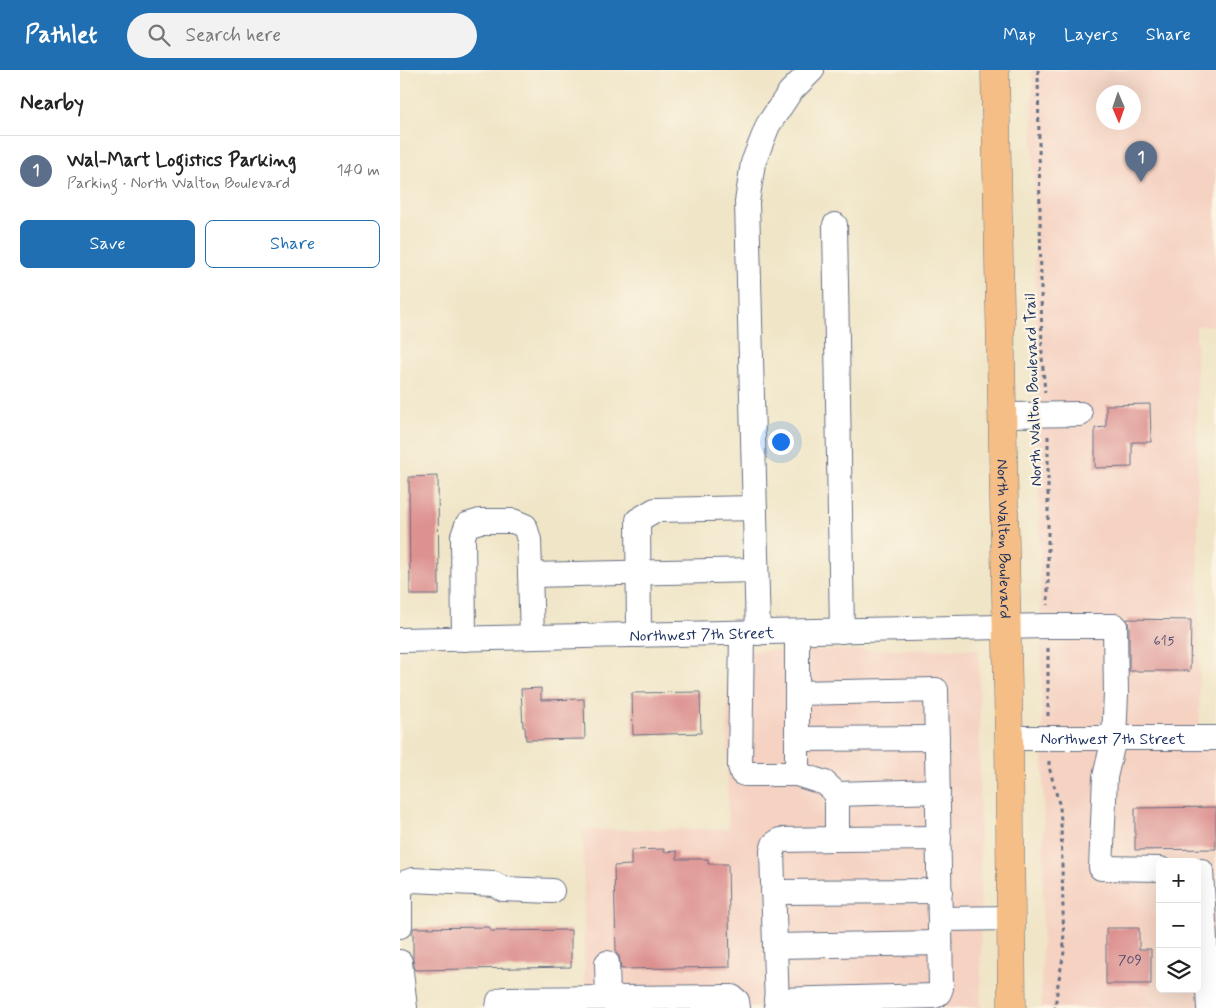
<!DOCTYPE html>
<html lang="en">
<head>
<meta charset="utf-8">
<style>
	:root { --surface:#fff; --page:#f2f2f2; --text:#222; --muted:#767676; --line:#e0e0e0; --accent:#1f6fb2 }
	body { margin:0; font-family:Mynerve,sans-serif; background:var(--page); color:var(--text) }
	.controls { position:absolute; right:15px; bottom:15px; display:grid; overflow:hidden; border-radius:8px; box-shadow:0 5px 20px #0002 }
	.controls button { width:45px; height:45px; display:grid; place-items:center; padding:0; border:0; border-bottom:1px solid var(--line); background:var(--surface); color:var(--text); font:25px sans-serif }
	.compass { position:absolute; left:696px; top:15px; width:45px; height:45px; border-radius:50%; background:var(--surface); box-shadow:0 5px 20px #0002; rotate:178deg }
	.you { position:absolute; left:380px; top:371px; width:18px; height:18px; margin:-12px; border:4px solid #fff; border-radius:50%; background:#1a73e8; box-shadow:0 0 0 8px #1a73e833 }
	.badge { display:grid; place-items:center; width:32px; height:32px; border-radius:50%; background:var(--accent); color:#fff; font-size:16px; font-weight:700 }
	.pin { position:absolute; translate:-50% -41px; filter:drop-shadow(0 1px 2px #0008) }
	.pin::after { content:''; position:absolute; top:26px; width:18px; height:15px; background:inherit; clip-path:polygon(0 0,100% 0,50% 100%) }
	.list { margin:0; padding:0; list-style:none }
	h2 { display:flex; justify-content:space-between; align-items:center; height:65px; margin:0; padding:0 20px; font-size:21px }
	h2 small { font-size:16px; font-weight:400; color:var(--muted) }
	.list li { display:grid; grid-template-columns:32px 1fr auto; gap:15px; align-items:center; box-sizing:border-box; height:70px; padding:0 20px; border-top:1px solid var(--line) }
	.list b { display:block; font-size:19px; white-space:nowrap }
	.list p { margin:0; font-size:16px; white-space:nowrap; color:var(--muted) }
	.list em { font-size:16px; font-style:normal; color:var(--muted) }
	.actions { display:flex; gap:10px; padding:15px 20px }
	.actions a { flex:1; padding:11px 0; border:1px solid var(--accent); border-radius:8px; text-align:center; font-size:18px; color:var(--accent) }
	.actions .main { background:var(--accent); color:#fff }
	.icon { flex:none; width:28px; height:28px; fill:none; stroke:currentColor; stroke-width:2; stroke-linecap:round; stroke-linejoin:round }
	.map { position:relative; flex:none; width:816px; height:938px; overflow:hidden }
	header { display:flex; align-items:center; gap:30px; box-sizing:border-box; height:70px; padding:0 25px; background:var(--accent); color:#fff }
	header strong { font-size:24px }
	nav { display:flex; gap:28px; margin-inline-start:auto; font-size:18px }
	.search { width:350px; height:45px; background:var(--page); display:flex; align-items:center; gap:12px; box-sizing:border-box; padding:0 18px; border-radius:28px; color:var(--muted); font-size:19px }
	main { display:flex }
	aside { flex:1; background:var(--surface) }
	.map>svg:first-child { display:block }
	.built { fill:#f5d2c2; fill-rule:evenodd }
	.building { fill:#dd9291 }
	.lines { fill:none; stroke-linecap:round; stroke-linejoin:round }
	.minor-casing { stroke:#666f83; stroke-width:26 }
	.major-casing { stroke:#666f83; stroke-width:29 }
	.path { stroke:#666f83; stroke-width:3; stroke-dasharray:4 4; stroke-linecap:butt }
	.minor { stroke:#fff; stroke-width:24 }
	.major { stroke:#f5be86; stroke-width:28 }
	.labels { text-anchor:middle; stroke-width:4.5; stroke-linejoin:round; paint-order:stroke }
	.number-label { font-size:14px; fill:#4c486b }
	.street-label { font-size:16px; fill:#1b2f5e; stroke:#fcf5e5 }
</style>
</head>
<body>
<header>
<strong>Pathlet</strong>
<div class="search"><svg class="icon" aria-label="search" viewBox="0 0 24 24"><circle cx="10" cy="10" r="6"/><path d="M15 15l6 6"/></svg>Search here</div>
<nav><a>Map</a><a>Layers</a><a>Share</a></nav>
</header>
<main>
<aside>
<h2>Nearby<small></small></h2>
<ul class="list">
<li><span class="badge" style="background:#5c6f8a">1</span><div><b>Wal-Mart Logistics Parking</b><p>Parking · North Walton Boulevard</p></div><em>140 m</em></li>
</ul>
<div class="actions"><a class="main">Save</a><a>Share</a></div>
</aside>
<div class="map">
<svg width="816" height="938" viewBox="0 0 816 938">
	<rect width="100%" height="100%" fill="#fcf5e5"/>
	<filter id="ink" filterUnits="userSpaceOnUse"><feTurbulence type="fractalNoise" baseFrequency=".02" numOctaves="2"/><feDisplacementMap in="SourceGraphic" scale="10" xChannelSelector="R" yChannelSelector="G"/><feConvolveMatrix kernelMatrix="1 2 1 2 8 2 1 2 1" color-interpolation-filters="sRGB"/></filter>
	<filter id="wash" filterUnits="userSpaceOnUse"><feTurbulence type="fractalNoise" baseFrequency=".0096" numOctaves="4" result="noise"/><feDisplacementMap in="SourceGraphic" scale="20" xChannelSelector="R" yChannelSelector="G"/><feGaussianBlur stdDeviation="1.12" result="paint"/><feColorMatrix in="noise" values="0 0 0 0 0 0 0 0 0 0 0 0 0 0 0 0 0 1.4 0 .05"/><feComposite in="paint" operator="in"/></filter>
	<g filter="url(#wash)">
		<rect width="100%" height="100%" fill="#f0e5c7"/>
		<g class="built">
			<path d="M632,0H816V255L796,256L800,678H816V938H641L644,756ZM704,22H734V52H704ZM760,792H797V919H760Z"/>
			<path d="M579,579L581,938H185L183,760L328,759L327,581Z"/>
		</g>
		<g id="blocks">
			<g class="building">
				<path d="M750,334L751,372H732V397L695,398V358L706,357V335Z"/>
				<path d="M38,406L39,525H10L9,407Z"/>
				<path d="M727,549L791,550L790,601H729V556Z"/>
				<path d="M141,618V630L184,629L185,669L126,670L125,657H123L121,619Z"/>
				<path d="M300,622L301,663L233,665L232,623Z"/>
				<path d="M816,737V779L735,780V738Z"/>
				<path d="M264,779V782L277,781V789H308V794H328L330,897L221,899L219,886L216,883L214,796L231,795V780Z"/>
				<path d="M90,857V861L171,860V897L15,900L13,890V858Z"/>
				<path d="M706,858H739V879H751V914H706Z"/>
			</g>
		</g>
	</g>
	<g filter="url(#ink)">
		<use href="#blocks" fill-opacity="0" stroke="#666f83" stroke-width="1"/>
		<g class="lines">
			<defs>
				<g id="minor">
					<path d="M435,155L442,561"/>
					<path d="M601,345L680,344"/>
					<path d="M130,505L356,500"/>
					<path d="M342,563L340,696L342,703L345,704H397"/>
					<path d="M358,563L347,132L353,93L368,55L390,22L412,0"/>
					<path d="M239,565L238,450L255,440L355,438"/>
					<path d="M64,569L63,466L67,455L80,451H113L125,456L129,470L132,567"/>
					<path id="s1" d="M0,570L648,556H715L716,624L714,668L705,707L701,798L760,799"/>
					<path id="s2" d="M609,668H816"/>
					<path d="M397,669L537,668"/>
					<path d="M437,724L538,721"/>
					<path d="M437,769L539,768"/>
					<path d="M797,801H801L809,938"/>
					<path d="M373,822L540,821"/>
					<path d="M541,849L611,848"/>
					<path d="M0,856V822L4,813L13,810L94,814L103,819L152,821"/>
					<path d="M375,876L540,873"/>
					<path d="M0,892L5,938"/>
					<path d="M207,893L208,928"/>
					<path d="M376,930L535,926L539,923L541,918L536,620L397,623"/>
					<path d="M98,938L99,931L104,929L332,927L337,931L338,938"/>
					<path d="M377,938L372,781L374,774L380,770L437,769V724L425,713L397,704V562"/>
				</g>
				<g id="major">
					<path id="s3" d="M595,0L609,668L612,938"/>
				</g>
			</defs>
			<use href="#minor" class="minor-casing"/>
			<use href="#major" class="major-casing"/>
			<g class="path">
				<path d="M638,0L642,287L645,322"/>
				<path d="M648,366V535"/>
				<path d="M648,578V647"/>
				<path d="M649,691V697L660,737L661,752L664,882L658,914L655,938"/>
			</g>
			<use href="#minor" class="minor"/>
			<use href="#major" class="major"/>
		</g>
	</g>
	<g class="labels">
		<g class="number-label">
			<text x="764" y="575">615</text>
			<text x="730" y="894">709</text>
		</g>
		<g class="street-label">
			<text transform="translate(632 320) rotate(-92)" y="6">North Walton Boulevard Trail</text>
			<text dy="6" stroke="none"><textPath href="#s3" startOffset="469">North Walton Boulevard</textPath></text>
			<text dy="6" stroke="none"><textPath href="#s1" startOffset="302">Northwest 7th Street</textPath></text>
			<text dy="6" stroke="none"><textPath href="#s2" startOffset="104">Northwest 7th Street</textPath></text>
		</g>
	</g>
</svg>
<div class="controls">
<button>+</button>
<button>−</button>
<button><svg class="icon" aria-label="layers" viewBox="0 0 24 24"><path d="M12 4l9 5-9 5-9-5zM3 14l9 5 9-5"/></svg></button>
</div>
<svg class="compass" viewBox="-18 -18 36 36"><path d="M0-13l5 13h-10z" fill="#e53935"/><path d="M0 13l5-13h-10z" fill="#767676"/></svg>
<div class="you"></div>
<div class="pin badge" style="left:741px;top:112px;background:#5c6f8a">1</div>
</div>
</main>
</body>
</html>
